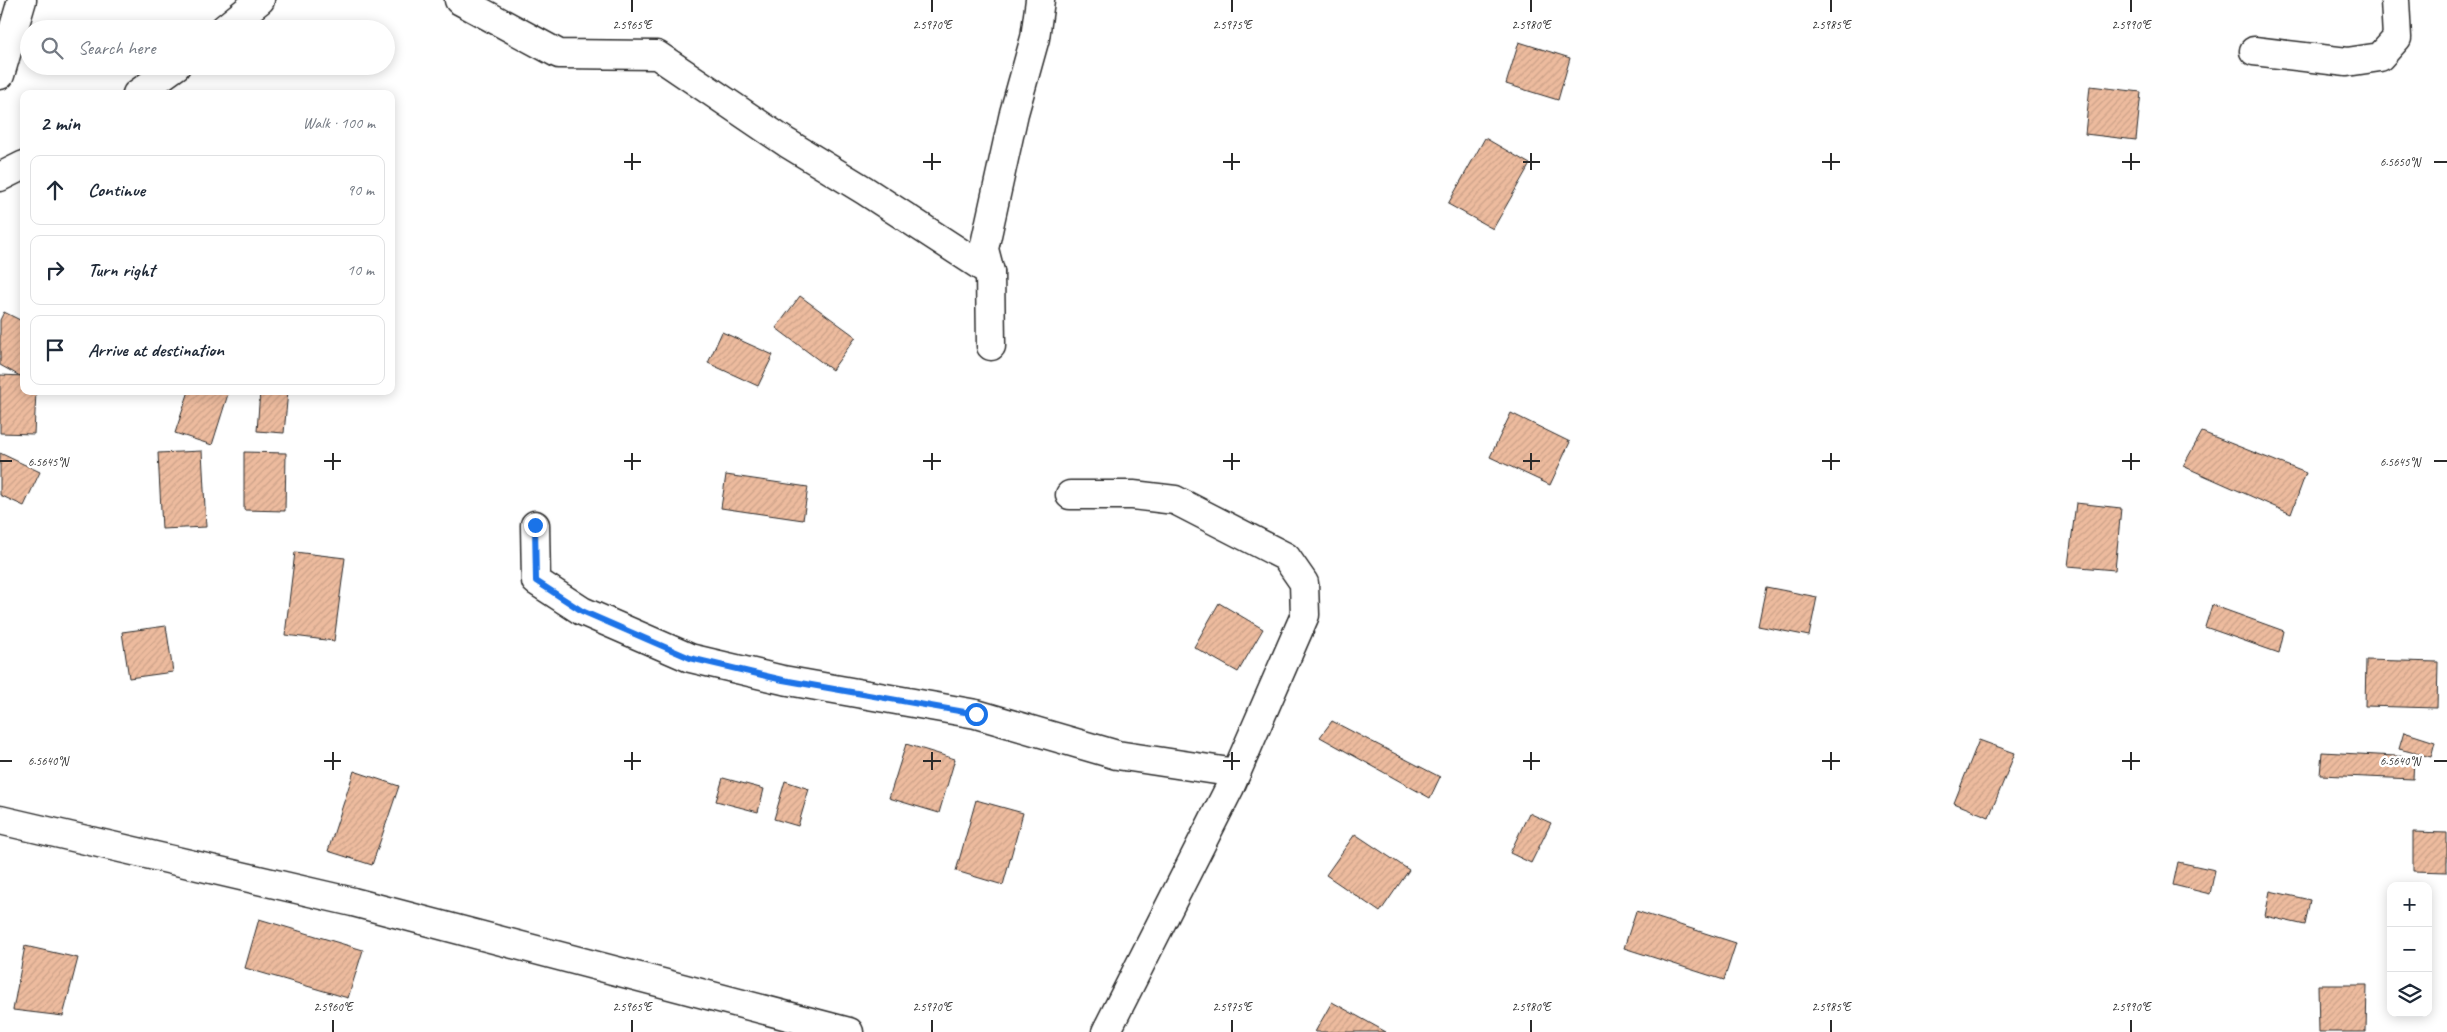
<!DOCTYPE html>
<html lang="en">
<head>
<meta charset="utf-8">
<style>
	:root { --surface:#fff; --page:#f2f2f3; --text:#1f2937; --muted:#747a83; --line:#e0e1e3 }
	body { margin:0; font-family:Caveat,sans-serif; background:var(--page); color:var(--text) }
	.controls { position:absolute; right:15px; bottom:15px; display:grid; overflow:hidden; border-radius:10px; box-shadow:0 2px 12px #0003 }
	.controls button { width:45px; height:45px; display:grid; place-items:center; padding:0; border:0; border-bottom:1px solid var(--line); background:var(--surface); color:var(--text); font:25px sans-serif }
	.stop { position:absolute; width:15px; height:15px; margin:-11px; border:4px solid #1a73e8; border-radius:50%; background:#fff }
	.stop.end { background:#1a73e8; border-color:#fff; box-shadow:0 1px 5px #0008 }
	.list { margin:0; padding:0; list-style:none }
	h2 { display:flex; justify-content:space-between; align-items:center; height:65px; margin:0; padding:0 20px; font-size:21px }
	h2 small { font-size:16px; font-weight:400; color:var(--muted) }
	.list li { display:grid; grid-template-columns:32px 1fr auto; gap:15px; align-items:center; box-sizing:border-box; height:70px; margin:0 10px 10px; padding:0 10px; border:1px solid var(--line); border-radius:10px }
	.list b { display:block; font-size:19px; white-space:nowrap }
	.list em { font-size:16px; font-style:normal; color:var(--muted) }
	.icon { flex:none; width:28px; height:28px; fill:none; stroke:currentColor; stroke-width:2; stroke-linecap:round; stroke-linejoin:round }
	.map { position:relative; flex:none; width:2447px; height:1032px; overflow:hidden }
	.search { position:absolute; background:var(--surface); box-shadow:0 2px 12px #0003; left:20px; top:20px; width:375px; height:55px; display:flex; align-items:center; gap:12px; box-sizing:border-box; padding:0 18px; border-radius:28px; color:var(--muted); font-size:19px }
	.panel { position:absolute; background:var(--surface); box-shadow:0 2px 12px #0003; left:20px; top:90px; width:375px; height:305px; border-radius:10px }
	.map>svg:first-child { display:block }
	.building { fill:url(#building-hatch); stroke:#2b2b2b }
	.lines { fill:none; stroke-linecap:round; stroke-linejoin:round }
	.minor-casing { stroke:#2b2b2b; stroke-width:31 }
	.minor { stroke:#fff; stroke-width:28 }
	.route { stroke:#1a73e8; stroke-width:6 }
	.ticks { fill:none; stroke:#2b2b2b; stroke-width:2 }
	.ticks-label { font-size:12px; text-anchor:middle; fill:#2b2b2b; stroke:#fff; stroke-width:5; stroke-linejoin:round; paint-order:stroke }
</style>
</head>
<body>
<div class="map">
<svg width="2447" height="1032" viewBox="0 0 2447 1032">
	<defs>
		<pattern id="building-hatch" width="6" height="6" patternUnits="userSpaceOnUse" patternTransform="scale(1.25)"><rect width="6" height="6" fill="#edbb9e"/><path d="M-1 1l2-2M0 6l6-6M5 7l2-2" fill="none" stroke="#cba188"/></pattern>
	</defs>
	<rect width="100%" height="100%" fill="#fff"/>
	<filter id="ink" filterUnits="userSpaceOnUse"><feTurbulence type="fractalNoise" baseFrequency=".02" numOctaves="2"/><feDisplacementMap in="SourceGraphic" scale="10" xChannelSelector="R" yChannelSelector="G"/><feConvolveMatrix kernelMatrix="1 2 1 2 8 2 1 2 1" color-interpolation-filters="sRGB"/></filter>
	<g filter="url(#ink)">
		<g class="building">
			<path d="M1519,42L1570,58L1558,100L1506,84Z"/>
			<path d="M2090,86L2141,92L2136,140L2085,134Z"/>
			<path d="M1485,138L1530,164L1493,229L1448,204Z"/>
			<path d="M800,296L856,337L832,370L776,328Z"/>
			<path d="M4,312L24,322V369L20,376L0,365V320Z"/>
			<path d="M722,332L773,355L758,386L708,363Z"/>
			<path d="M0,375L24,376V391H36L34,434L0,433Z"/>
			<path d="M189,391H229L212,445L175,433Z"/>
			<path d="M260,391H288L284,433L257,431Z"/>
			<path d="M1511,413L1570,442L1550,485L1490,457Z"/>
			<path d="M2202,432L2306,473L2291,514L2183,466Z"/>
			<path d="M202,451L206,527L162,529L158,453Z"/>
			<path d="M244,452L286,453L285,511L244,510Z"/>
			<path d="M0,453L40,472L24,506L0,495Z"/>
			<path d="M726,475L808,487L803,520L721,508Z"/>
			<path d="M2076,503L2121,508L2115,570L2068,566Z"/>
			<path d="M295,552L345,558L334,641L285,635Z"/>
			<path d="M1766,587L1817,597L1809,636L1758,626Z"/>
			<path d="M1219,603L1263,629L1238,672L1194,647Z"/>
			<path d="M2212,605L2284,631L2279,653L2205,627Z"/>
			<path d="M166,626L173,672L129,678L122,632Z"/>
			<path d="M2366,660L2438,662L2437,708L2365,706Z"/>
			<path d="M1332,721L1440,777L1430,798L1320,737Z"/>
			<path d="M2404,732L2435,742L2431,757L2399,749Z"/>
			<path d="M1979,740L2015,753L1989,817L1954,803Z"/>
			<path d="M906,744L955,759L939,813L889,798Z"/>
			<path d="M2322,752L2414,757L2413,779L2320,775Z"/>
			<path d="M354,771L399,786L372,865L328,851Z"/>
			<path d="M723,778L764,789L758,812L716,801Z"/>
			<path d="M785,781L809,789L798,826L774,819Z"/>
			<path d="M976,800L1023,813L1003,885L956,871Z"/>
			<path d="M1529,813L1551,823L1531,863L1510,853Z"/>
			<path d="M2413,832L2447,833V872L2413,871Z"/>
			<path d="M1355,834L1409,870L1380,912L1326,875Z"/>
			<path d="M2178,862L2215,870L2210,894L2173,885Z"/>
			<path d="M2270,891L2310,900L2305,925L2265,916Z"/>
			<path d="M1636,911L1736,943L1724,980L1624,948Z"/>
			<path d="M259,919L363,950L348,998L245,968Z"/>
			<path d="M25,946L78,958L63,1016L13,1010Z"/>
			<path d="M2318,985H2367L2366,1032H2319Z"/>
			<path d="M1332,1002L1386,1032H1315Z"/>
		</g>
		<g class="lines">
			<defs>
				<g id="minor">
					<path d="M459,0L559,54L657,55L787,143L864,190L990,272"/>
					<path d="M224,29L260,0"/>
					<path d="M2254,51L2347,62L2380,57L2397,38L2395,0"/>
					<path d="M0,75L22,0"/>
					<path d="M137,94L176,66"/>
					<path d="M0,177L24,165"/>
					<path d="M991,346L990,272L984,249L1014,113L1035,38L1040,0"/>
					<path d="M1070,495H1133L1175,500L1286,557L1304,583L1305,615L1230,787L1106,1032"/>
					<path d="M535,525L536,581L582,611L690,658L783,680L976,714L1117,755L1236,773"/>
					<path d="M0,820L353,902L849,1032"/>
				</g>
			</defs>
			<use href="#minor" class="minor-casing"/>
			<use href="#minor" class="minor"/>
		</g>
	</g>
	<g class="lines" filter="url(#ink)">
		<path class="route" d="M535,525L536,581L582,611L690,658L783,680L976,714"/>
	</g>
	<path class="ticks" d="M632,0V12M932,0V12M1232,0V12M1531,0V12M1831,0V12M2131,0V12M632,153V170M932,153V170M1232,153V170M1531,153V170M1831,153V170M2131,153V170M624,162H641M923,162H941M1223,162H1240M1523,162H1540M1822,162H1840M2122,162H2140M2434,162H2447M333,453V470M632,453V470M932,453V470M1232,453V470M1531,453V470M1831,453V470M2131,453V470M0,461H12M324,461H341M624,461H641M923,461H941M1223,461H1240M1523,461H1540M1822,461H1840M2122,461H2140M2434,461H2447M333,752V770M632,752V770M932,752V770M1232,752V770M1531,752V770M1831,752V770M2131,752V770M0,761H12M324,761H341M624,761H641M923,761H941M1223,761H1240M1523,761H1540M1822,761H1840M2122,761H2140M2434,761H2447M333,1020V1032M632,1020V1032M932,1020V1032M1232,1020V1032M1531,1020V1032M1831,1020V1032M2131,1020V1032"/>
	<g class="ticks-label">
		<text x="632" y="29">2.5965°E</text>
		<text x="932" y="29">2.5970°E</text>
		<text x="1232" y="29">2.5975°E</text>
		<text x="1531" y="29">2.5980°E</text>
		<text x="1831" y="29">2.5985°E</text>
		<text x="2131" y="29">2.5990°E</text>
		<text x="2400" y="166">6.5650°N</text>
		<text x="48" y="466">6.5645°N</text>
		<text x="2400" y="466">6.5645°N</text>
		<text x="48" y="765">6.5640°N</text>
		<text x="2400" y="765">6.5640°N</text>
		<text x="333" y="1011">2.5960°E</text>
		<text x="632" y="1011">2.5965°E</text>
		<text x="932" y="1011">2.5970°E</text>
		<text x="1232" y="1011">2.5975°E</text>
		<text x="1531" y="1011">2.5980°E</text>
		<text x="1831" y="1011">2.5985°E</text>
		<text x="2131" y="1011">2.5990°E</text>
	</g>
</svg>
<div class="controls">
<button>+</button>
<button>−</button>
<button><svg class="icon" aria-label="layers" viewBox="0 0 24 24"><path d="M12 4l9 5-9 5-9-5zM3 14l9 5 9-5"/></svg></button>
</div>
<div class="stop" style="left:976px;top:714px"></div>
<div class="stop end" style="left:535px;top:525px"></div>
<div class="search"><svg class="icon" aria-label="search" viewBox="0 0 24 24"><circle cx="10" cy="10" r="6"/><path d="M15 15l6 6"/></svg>Search here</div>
<section class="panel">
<h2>2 min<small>Walk · 100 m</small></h2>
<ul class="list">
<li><svg class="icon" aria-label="ahead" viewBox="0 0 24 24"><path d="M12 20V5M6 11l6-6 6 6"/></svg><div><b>Continue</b></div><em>90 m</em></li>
<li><svg class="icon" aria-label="right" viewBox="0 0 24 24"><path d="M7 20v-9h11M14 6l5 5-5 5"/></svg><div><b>Turn right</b></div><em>10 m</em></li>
<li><svg class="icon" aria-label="arrive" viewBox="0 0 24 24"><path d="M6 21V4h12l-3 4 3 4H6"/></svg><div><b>Arrive at destination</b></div></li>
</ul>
</section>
</div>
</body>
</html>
